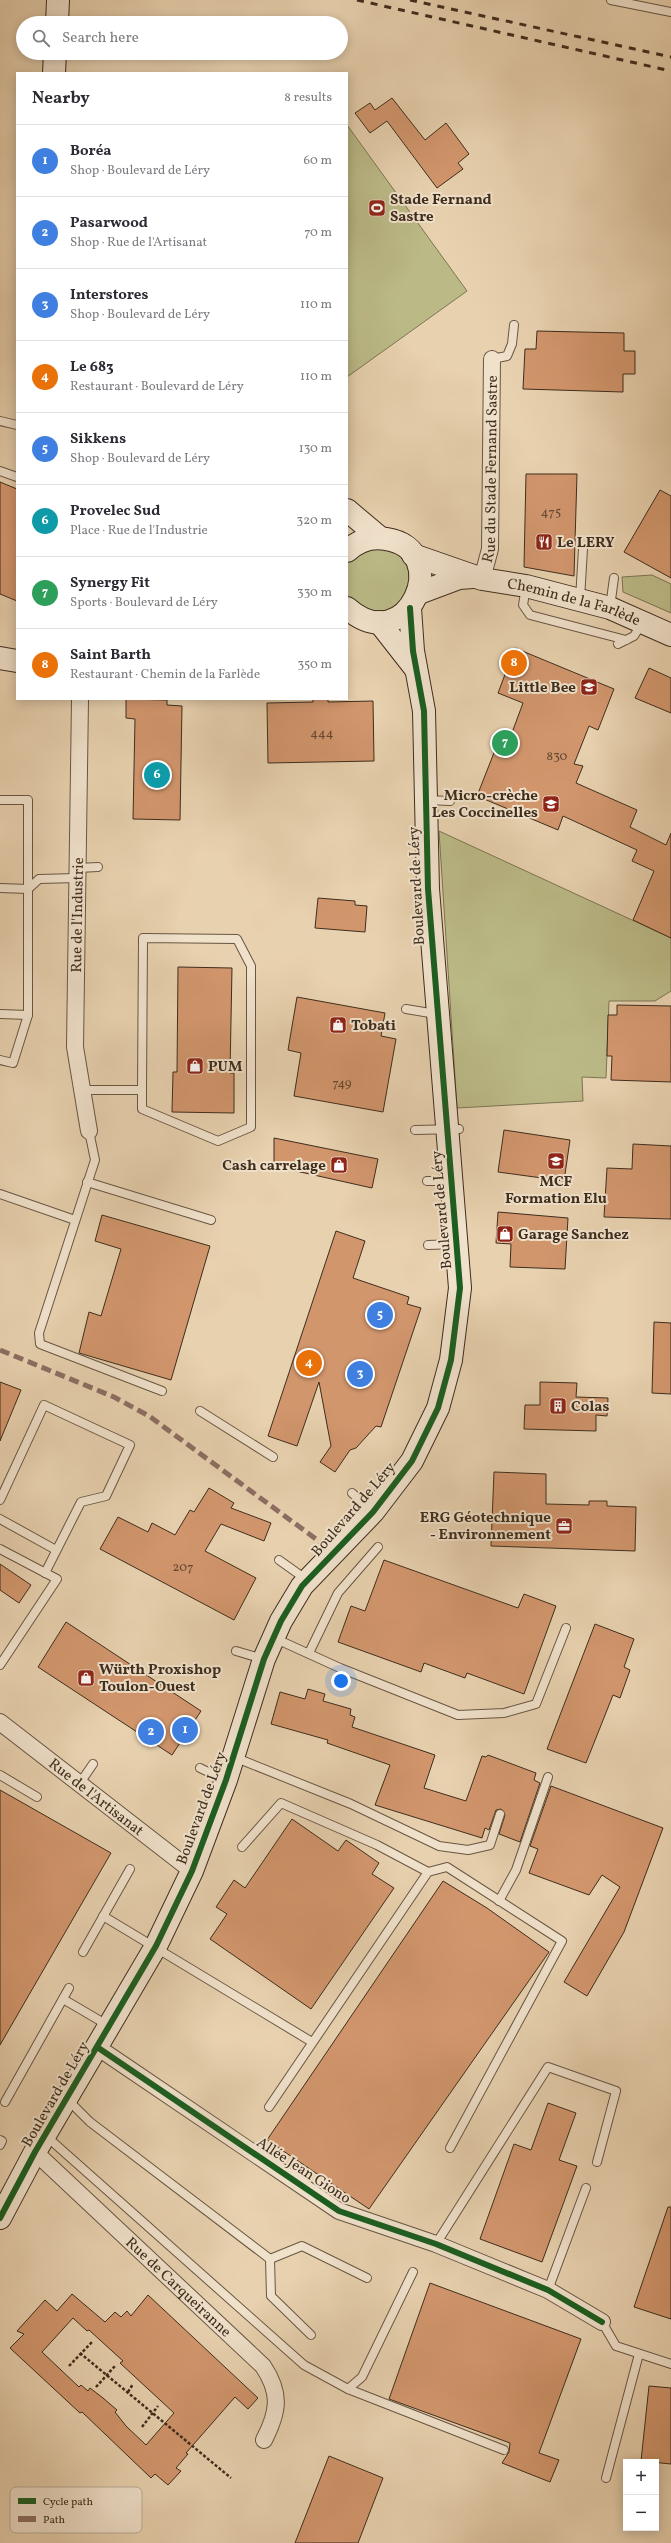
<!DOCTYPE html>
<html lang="en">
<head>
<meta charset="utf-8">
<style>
	:root { --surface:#fff; --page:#f2f2f3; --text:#2b2b33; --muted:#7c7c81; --line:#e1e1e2; --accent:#7c3aed }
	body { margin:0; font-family:Vollkorn,serif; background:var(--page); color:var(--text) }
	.controls { position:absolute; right:12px; bottom:12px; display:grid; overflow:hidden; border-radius:0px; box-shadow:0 2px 10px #0003 }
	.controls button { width:36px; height:36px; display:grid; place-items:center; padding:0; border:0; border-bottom:1px solid var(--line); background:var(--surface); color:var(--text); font:20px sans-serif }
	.you { position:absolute; left:341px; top:1681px; width:14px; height:14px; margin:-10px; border:3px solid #fff; border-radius:50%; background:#1a73e8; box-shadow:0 0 0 6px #1a73e833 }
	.badge { display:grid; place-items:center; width:26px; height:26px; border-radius:50%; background:var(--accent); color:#fff; font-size:13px; font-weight:700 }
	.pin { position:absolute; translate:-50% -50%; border:2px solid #fff; box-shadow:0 1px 4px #0006 }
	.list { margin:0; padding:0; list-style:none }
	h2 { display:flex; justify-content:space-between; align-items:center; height:52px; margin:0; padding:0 16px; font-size:17px }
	h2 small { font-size:13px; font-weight:400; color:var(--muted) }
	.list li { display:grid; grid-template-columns:26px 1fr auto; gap:12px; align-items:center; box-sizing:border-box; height:72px; padding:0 16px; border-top:1px solid var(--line) }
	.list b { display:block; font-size:15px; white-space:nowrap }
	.list p { margin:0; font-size:13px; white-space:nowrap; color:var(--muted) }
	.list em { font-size:13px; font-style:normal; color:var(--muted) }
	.icon { flex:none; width:22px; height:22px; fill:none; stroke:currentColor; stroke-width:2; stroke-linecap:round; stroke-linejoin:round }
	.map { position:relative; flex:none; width:671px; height:2543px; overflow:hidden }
	.search { position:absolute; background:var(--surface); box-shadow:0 2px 10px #0003; left:16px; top:16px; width:332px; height:44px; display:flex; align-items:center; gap:10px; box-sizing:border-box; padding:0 14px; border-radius:22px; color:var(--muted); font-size:15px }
	.panel { position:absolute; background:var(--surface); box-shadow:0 2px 10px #0003; left:16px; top:72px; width:332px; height:628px; border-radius:0px }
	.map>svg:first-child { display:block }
	.green { fill:#bbba87; stroke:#7c7452 }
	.building { fill:#d2966d; stroke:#3e2d1d; fill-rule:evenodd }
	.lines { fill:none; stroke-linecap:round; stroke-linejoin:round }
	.lane-casing { stroke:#685642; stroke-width:10 }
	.street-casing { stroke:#685642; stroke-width:18 }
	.secondary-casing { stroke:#3e2d1d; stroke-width:24 }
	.path { stroke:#3e2d1d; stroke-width:2.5; stroke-dasharray:3 2; stroke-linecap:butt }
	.lane { stroke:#f0e1cb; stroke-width:8 }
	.street { stroke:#f0e1cb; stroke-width:16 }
	.secondary { stroke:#f0e1cb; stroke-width:22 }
	.rail { stroke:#3e2d1d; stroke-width:3; stroke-dasharray:7 7; stroke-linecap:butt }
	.quiet { stroke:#8d6e63; stroke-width:5; stroke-dasharray:10 5; stroke-linecap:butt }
	.cycleway-casing { stroke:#f0e1cb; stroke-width:8 }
	.cycleway { stroke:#1b5e20; stroke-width:6 }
	.labels { text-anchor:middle; stroke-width:4; stroke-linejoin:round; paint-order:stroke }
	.number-label { font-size:13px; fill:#634731 }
	.poi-label { font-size:15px; font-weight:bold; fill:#3e2d1d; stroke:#f0e1cb; text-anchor:start }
	.street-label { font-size:15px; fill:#3e2d1d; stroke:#f0e1cb }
	.key { fill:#f0e1cb; stroke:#bbab97; stroke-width:1 }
	.key-label { font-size:11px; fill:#3e2d1d }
</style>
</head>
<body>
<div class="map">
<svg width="671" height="2543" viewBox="0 0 671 2543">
	<rect width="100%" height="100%" fill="#e8d1af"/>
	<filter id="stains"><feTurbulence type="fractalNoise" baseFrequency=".005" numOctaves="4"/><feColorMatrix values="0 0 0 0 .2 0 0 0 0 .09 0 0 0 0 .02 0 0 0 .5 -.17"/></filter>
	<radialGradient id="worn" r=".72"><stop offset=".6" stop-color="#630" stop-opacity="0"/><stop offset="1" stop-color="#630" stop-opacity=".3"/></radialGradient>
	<g class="green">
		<path d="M347,125L467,291L347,377Z"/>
		<path d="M369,538L418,563L401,616L347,608V551Z"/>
		<path d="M652,575L671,584V613L623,592L622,577Z"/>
		<path d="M439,831L671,938V991L655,1001H609L606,1078L582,1077L583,1101L457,1108Z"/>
	</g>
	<g class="building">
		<path d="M392,98L425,140L446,123L469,154L458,163L463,169L437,188L387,121L370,133L355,113L370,103L375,110Z"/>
		<path d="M537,331L624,333V351H635V374H623V392L523,389L525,349H536Z"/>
		<path d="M526,474H577L574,576L524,567Z"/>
		<path d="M0,482L17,489V601L0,594Z"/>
		<path d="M660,490L671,496V578L624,552Z"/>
		<path d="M515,648L614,689L598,730L589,726L574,764L583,766L576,783L637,810L630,827L666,845L671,833V938L633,920L654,871L632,861L637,850L563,816L558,830L477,796L501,735L510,738L523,703L498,693Z"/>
		<path d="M649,668L671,678V713L635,698Z"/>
		<path d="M126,699L167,700V705L182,706L180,820L133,819L135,719L126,718Z"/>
		<path d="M313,699H328V702L373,701L374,761L268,763L267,703L313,702Z"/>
		<path d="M318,898L355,901V905L367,906L365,932L315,928Z"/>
		<path d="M178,967L232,968L230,1073H234V1113L172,1112L173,1072H177Z"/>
		<path d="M297,997L385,1013L381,1036L396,1039L383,1112L294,1096L301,1053L288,1050Z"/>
		<path d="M617,1005L671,1006V1082L611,1080L612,1056H607L608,1015H617Z"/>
		<path d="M504,1130L570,1140L564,1181L498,1172Z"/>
		<path d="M274,1138L378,1159L372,1188L287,1169H274Z"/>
		<path d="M633,1144L671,1146V1219L604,1217L607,1168L632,1169Z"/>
		<path d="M498,1212L568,1218L565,1269L510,1267L511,1244L496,1243Z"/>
		<path d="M102,1215L210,1246L171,1380L79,1353L89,1312L101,1316L121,1249L95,1241Z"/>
		<path d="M336,1231L365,1241L353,1278L409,1297L407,1304L421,1308L381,1427L376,1426L356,1448L350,1450L335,1472L320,1462L331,1446L319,1382L297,1446L268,1436Z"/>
		<path d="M654,1322L671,1323V1394L652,1393Z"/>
		<path d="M0,1382L21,1390L0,1441Z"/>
		<path d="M540,1382L577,1383L576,1397L608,1398L607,1416L596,1415V1431L524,1429L525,1405H540Z"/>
		<path d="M494,1472L546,1474V1504L589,1505V1501H607V1506L636,1507L635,1551L491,1546Z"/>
		<path d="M209,1488L234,1503L231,1508L271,1523L264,1541L221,1524L205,1551L256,1578L234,1620L100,1549L118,1517L148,1532L152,1523L175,1535L190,1510L194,1512Z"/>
		<path d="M384,1560L518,1608L524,1594L556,1606L524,1694L467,1673L465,1678L424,1663L421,1672L338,1642L351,1606L365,1611Z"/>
		<path d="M0,1564L31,1585L19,1603L0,1590Z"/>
		<path d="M66,1622L201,1711L172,1755L38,1667Z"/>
		<path d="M595,1624L634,1639L624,1667L630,1670L620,1698L613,1695L586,1763L547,1749Z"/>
		<path d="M308,1689L325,1694L323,1701L351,1709L350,1715L355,1717L352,1727L435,1755L424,1788L466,1801L482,1756L486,1757L488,1755L536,1773L534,1780L540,1783L520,1842L499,1834L505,1815L501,1809L496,1810L489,1830L485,1828L482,1838L375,1805L390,1765L327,1743L328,1740L271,1724L280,1692L305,1699Z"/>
		<path d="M551,1786L663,1828L624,1932L587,1996L564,1982L620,1887L602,1875L589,1895L529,1873L538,1849L530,1846Z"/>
		<path d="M0,1790L111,1853L0,2045Z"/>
		<path d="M292,1819L338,1851L346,1840L379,1863L372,1874L394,1888L311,2009L210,1939L227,1914L216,1907L234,1880L245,1888Z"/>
		<path d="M443,1881L487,1908L549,1952L369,2209L267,2140Z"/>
		<path d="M548,2103L576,2113L559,2160L577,2166L542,2262L480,2239L514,2144L531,2150Z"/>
		<path d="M668,2207H671V2319L634,2307Z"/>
		<path d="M430,2283L581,2339L539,2453L559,2460L550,2482L502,2463L509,2452L510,2443L389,2399Z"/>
		<path d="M72,2294L105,2322L115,2312L121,2317L127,2311L131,2316L148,2295L258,2398L248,2409L235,2397L186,2453L188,2454L176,2468L181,2471L168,2485L155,2474L151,2478L82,2412L80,2413L10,2348L24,2334L17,2331L45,2300L57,2311ZM73,2318L87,2331L89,2330L123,2361L120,2363L174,2413L146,2445L126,2426L115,2412L117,2410L103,2398L90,2388L88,2391L81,2385L79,2387L42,2352Z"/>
		<path d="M649,2386L671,2388V2464L641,2461Z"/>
		<path d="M329,2456L383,2478L358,2543H295Z"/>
	</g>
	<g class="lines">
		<defs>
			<g id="lane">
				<path d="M611,0L671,12"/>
				<path d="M492,359L507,356L512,344L514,325"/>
				<path d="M0,421L17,425"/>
				<path d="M0,471L17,477"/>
				<path d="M526,587L523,605L530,615L626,640"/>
				<path d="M580,599L583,549"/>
				<path d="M610,607L614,578"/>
				<path d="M618,644L634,636L642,623"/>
				<path d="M0,800H28V1015L13,1063L0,1060"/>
				<path d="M426,800L450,801"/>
				<path d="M78,868L98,867"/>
				<path d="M0,888L28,889L39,879L77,878"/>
				<path d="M406,1009L436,1014"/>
				<path d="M0,1014L28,1015"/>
				<path d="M83,1090H142L143,938L237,939L251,966V1127L218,1141L142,1109V1090"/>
				<path d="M415,1130L459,1129"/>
				<path d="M89,1131L95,1160L39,1333L40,1344L162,1391"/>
				<path d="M427,1181H450"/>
				<path d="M87,1182L211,1220"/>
				<path d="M0,1194L75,1220"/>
				<path d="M428,1245L456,1244"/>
				<path d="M200,1411L273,1457"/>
				<path d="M352,1493L372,1511"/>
				<path d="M0,1500L44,1405L130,1445L106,1496L81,1502L45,1573"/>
				<path d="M0,1519L56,1550"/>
				<path d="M0,1549L57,1579L0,1665"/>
				<path d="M279,1560L307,1580"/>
				<path d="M274,1638L340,1668L458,1715L504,1713L536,1704L566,1628"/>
				<path d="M236,1651L263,1659"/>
				<path d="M309,1653L338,1593L378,1547"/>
				<path d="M234,1757L351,1804L439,1846L468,1850L490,1845L500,1814"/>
				<path d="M200,1768L225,1780"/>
				<path d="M0,1775L37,1797"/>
				<path d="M80,1783L93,1764"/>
				<path d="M242,1847L281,1803L377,1845L428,1872"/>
				<path d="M499,1901L516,1870L548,1777"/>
				<path d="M103,1916L312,2042"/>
				<path d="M83,1952L130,1869"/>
				<path d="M63,1999L109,2026"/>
				<path d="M67,2099L90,2122L270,2259L271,2296L311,2335"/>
				<path d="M5,2102L69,1988"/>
				<path d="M269,2107L428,1872L447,1867L562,1941L450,2148"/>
				<path d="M46,2136L304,2365L348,2389L504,2450"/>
				<path d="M0,2140L2,2141L0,2145"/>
				<path d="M436,2244L548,2067L616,2091L597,2162"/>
				<path d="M270,2259L302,2246L367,2278"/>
				<path d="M548,2290L586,2188"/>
				<path d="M602,2322L616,2346L671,2364"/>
				<path d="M348,2389L362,2377L413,2272"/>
				<path d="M606,2478L639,2354"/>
			</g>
			<g id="street">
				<path id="s1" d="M482,579L490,549L492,359"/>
				<path d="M80,699L75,1047L89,1131"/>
				<path id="s2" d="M0,1722L192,1871"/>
				<path d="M97,2047L339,2211L436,2244L548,2290L602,2322"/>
				<path id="s3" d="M35,2152L263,2366C281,2393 279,2411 264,2440"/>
			</g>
			<g id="secondary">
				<path d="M57,23L58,0"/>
				<path d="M54,73L55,53"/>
				<path d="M347,510L379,537"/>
				<path d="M347,551C358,541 371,536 386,539C455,549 408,662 347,608"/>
				<path id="s4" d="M413,555L482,579L526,586L610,608L671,635"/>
				<path d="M419,593L459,578L473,577"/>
				<path d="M379,622L415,668"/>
				<path d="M0,658L17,661"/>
				<path d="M0,2218L35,2152L156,1946L192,1871L226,1780L264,1659L281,1621L302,1586L373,1512L412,1461L438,1408L451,1360L460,1288L428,889L424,711L413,651L410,608"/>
			</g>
		</defs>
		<use href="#lane" class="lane-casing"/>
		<use href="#street" class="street-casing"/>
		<use href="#secondary" class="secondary-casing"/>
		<g class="path">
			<path d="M80,2353L231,2478"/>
			<path d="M69,2366L93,2341"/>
			<path d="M96,2387L115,2366"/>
			<path d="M128,2392L133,2384"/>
			<path d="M142,2427L158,2406"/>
		</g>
		<use href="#lane" class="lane"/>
		<use href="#street" class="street"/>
		<use href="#secondary" class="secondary"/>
		<g class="rail">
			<path d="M357,0L671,71"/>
			<path d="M410,0L671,57"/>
		</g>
		<path class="quiet" d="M0,1350L114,1397L149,1416L335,1553"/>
		<defs>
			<g id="cycleway">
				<path d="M97,2047L339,2211L436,2244L548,2290L602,2322"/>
				<path d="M0,2218L35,2152L156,1946L192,1871L226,1780L264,1659L281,1621L302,1586L373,1512L412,1461L438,1408L451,1360L460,1288L428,889L424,711L413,651L410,608"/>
			</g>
		</defs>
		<use href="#cycleway" class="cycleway-casing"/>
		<use href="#cycleway" class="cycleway"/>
	</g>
	<defs>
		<symbol id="stadium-square" viewBox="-11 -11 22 22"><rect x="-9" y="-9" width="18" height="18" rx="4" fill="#8f2418" stroke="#f0e1cb"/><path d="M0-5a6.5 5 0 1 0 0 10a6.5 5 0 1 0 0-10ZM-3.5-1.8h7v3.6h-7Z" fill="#fff"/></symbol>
		<symbol id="restaurant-square" viewBox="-11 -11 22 22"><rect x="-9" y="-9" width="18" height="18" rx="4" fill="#8f2418" stroke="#f0e1cb"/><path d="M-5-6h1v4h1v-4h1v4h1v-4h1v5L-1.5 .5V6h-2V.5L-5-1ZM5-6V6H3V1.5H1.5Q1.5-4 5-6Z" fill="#fff"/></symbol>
		<symbol id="school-square" viewBox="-11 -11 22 22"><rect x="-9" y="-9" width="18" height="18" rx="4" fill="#8f2418" stroke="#f0e1cb"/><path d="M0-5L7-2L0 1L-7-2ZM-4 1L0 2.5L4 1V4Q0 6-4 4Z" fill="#fff"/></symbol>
		<symbol id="shop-square" viewBox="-11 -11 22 22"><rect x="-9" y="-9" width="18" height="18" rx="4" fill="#8f2418" stroke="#f0e1cb"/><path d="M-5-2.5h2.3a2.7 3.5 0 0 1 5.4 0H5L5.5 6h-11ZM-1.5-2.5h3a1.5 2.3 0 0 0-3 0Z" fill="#fff"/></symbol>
		<symbol id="university-square" viewBox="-11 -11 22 22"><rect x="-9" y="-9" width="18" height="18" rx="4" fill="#8f2418" stroke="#f0e1cb"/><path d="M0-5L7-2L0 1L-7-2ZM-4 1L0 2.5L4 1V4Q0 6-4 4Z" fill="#fff"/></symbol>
		<symbol id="building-square" viewBox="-11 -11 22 22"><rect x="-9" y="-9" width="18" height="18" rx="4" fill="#8f2418" stroke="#f0e1cb"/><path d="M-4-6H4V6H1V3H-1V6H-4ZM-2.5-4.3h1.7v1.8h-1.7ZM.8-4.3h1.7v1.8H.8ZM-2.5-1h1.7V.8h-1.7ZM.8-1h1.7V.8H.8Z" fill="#fff"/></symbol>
		<symbol id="office-square" viewBox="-11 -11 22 22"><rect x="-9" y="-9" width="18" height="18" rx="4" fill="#8f2418" stroke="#f0e1cb"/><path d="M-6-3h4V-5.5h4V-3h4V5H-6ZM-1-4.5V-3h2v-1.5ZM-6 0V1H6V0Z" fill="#fff"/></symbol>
	</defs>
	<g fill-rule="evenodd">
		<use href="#stadium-square" x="367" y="198" width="20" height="20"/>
		<use href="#restaurant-square" x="534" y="532" width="20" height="20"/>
		<use href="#school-square" x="579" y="677" width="20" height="20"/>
		<use href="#school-square" x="541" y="794" width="20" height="20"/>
		<use href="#shop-square" x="328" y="1015" width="20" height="20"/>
		<use href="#shop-square" x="185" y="1056" width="20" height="20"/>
		<use href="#university-square" x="546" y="1151" width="20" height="20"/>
		<use href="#shop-square" x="329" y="1155" width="20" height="20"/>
		<use href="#shop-square" x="495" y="1224" width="20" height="20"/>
		<use href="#building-square" x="548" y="1396" width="20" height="20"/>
		<use href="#office-square" x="554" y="1516" width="20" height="20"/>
		<use href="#shop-square" x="76" y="1668" width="20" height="20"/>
	</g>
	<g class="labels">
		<g class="number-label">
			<text x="551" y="516">475</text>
			<text x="322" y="737">444</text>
			<text x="557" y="760">830</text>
			<text x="342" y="1087">749</text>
			<text x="183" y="1571">207</text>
		</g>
		<g class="poi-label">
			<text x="390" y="204">Stade Fernand<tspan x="390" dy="17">Sastre</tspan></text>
			<text x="557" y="547">Le LERY</text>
			<text x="576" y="692" text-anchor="end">Little Bee</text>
			<text x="538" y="800" text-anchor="end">Micro-crèche<tspan x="538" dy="17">Les Coccinelles</tspan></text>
			<text x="351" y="1030">Tobati</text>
			<text x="208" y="1071">PUM</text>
			<text x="326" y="1170" text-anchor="end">Cash carrelage</text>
			<text x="556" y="1186" text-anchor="middle">MCF<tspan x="556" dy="17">Formation Elu</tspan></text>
			<text x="518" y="1239">Garage Sanchez</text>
			<text x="571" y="1411">Colas</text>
			<text x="551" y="1522" text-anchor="end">ERG Géotechnique<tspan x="551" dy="17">- Environnement</tspan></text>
			<text x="99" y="1674">Würth Proxishop<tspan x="99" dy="17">Toulon-Ouest</tspan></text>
		</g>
		<g class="street-label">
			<text dy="5" stroke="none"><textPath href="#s1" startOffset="111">Rue du Stade Fernand Sastre</textPath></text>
			<text dy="5" stroke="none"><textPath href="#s4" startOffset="168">Chemin de la Farlède</textPath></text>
			<text transform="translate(416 886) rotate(-93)" y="5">Boulevard de Léry</text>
			<text transform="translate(77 915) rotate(-89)" y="5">Rue de l'Industrie</text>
			<text transform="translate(441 1210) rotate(-95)" y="5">Boulevard de Léry</text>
			<text transform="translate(353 1509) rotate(-49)" y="5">Boulevard de Léry</text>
			<text dy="5" stroke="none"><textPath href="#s2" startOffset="122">Rue de l'Artisanat</textPath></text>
			<text transform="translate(201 1808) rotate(-70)" y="5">Boulevard de Léry</text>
			<text transform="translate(55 2094) rotate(-60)" y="5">Boulevard de Léry</text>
			<text transform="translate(304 2170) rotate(33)" y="5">Allée Jean Giono</text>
			<text dy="5" stroke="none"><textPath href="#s3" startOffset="197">Rue de Carqueiranne</textPath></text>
		</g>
	</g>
	<rect x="10" y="2487" width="132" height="46" rx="6" class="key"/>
	<rect x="18" y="2498" width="18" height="6" fill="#1b5e20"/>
	<rect x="18" y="2516" width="18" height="6" fill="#8d6e63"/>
	<g class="key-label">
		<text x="43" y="2505">Cycle path</text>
		<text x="43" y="2523">Path</text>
	</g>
	<rect width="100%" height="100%" filter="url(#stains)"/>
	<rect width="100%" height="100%" fill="url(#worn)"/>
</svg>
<div class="controls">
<button>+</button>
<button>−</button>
</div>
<div class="you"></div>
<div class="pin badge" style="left:185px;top:1730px;background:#3f7fe0">1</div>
<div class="pin badge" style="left:151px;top:1732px;background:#3f7fe0">2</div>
<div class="pin badge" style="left:360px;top:1374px;background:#3f7fe0">3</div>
<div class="pin badge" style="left:309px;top:1363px;background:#e8710a">4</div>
<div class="pin badge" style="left:380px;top:1315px;background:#3f7fe0">5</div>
<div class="pin badge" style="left:157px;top:775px;background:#0f9aa8">6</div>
<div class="pin badge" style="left:505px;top:743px;background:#2e9e5b">7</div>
<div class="pin badge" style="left:514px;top:663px;background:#e8710a">8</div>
<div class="search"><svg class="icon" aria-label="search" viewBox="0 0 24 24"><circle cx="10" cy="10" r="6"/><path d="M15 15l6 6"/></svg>Search here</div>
<section class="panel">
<h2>Nearby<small>8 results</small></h2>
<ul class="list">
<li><span class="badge" style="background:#3f7fe0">1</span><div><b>Boréa</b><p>Shop · Boulevard de Léry</p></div><em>60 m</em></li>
<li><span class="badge" style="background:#3f7fe0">2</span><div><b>Pasarwood</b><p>Shop · Rue de l'Artisanat</p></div><em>70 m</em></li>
<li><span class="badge" style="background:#3f7fe0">3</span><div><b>Interstores</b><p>Shop · Boulevard de Léry</p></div><em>110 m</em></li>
<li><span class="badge" style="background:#e8710a">4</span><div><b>Le 683</b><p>Restaurant · Boulevard de Léry</p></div><em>110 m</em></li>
<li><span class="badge" style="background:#3f7fe0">5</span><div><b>Sikkens</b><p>Shop · Boulevard de Léry</p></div><em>130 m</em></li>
<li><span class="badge" style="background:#0f9aa8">6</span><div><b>Provelec Sud</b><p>Place · Rue de l'Industrie</p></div><em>320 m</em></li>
<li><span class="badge" style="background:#2e9e5b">7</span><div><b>Synergy Fit</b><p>Sports · Boulevard de Léry</p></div><em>330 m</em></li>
<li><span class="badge" style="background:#e8710a">8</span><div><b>Saint Barth</b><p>Restaurant · Chemin de la Farlède</p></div><em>350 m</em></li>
</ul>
</section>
</div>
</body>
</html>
